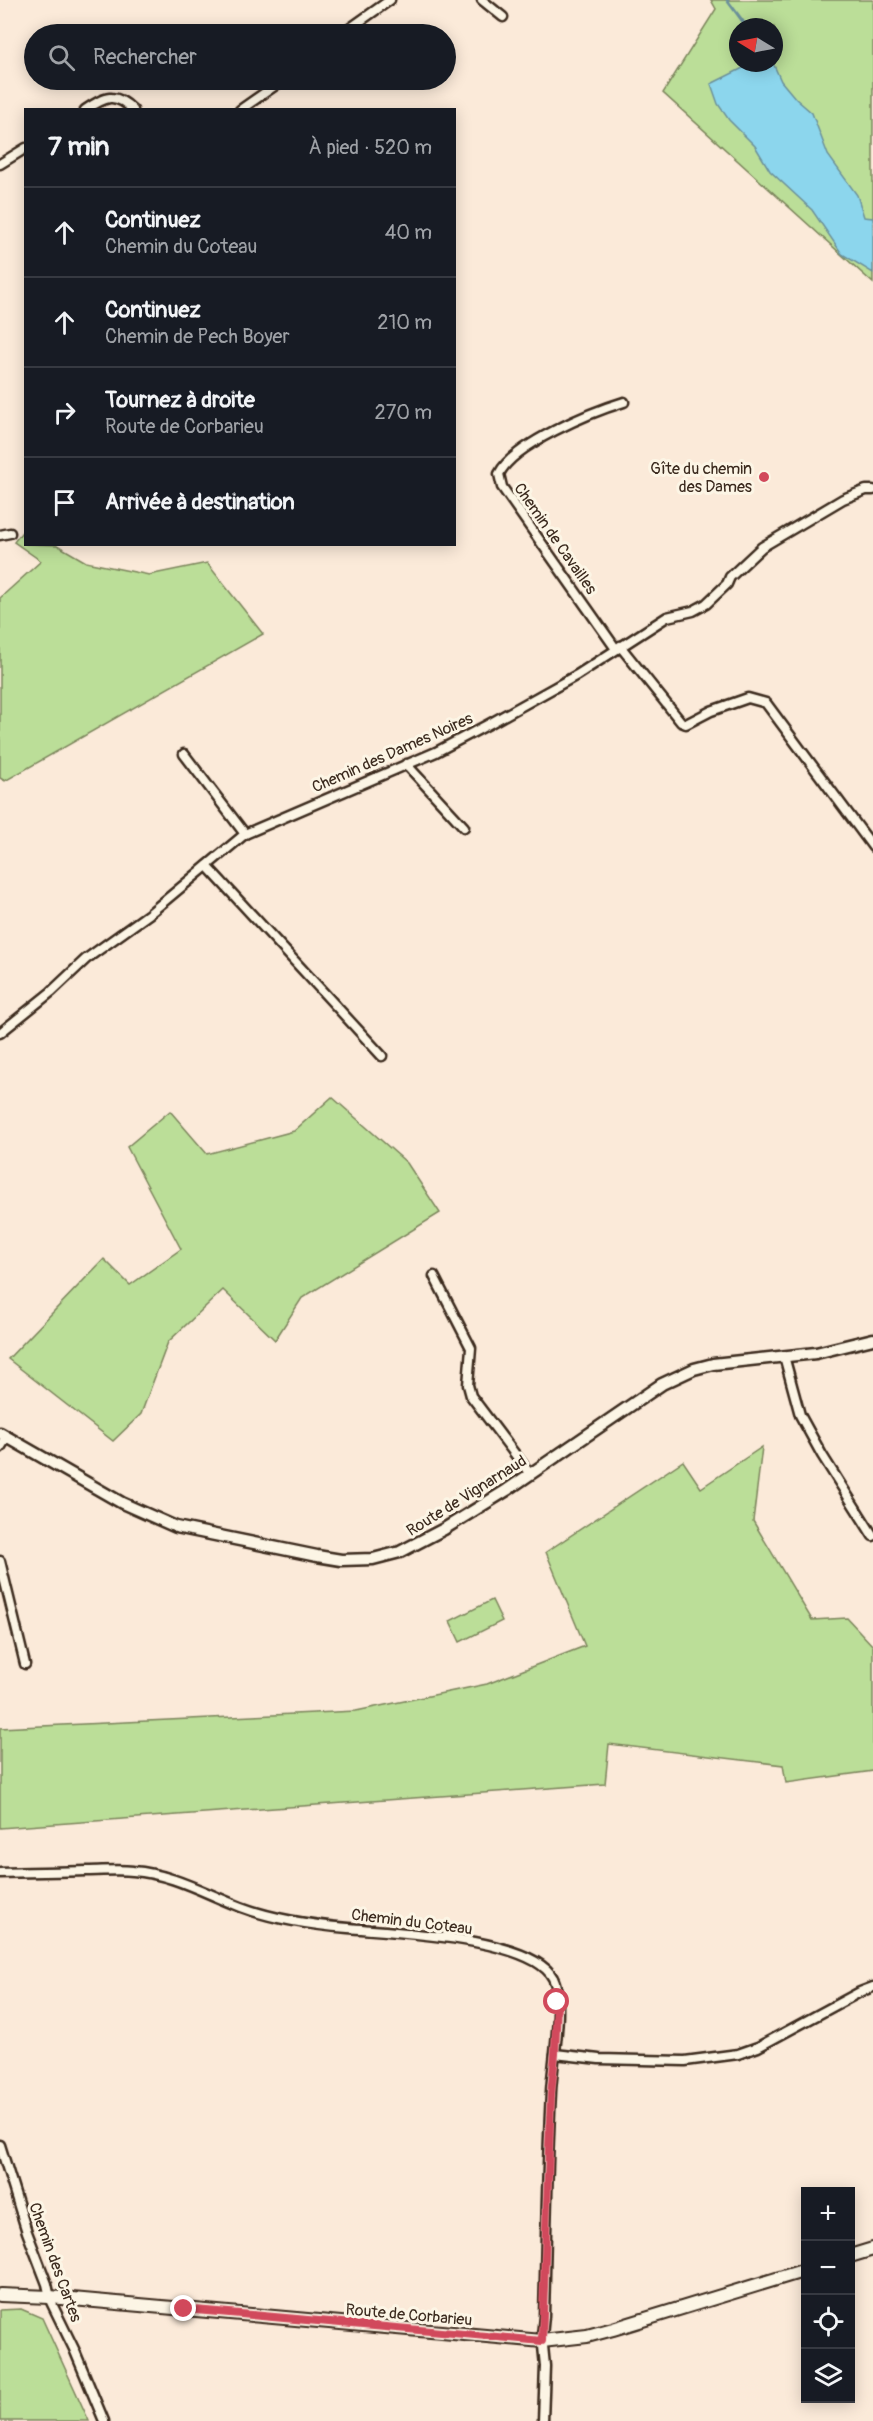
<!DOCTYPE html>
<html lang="fr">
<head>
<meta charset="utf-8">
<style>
	:root { --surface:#171b24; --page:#242831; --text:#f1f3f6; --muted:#9ea1a6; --line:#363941 }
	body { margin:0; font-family:Pangolin,sans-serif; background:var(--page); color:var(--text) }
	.controls { position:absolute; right:18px; bottom:18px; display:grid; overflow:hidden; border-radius:0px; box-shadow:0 3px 15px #0003 }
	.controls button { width:54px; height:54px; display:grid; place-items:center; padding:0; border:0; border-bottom:2px solid var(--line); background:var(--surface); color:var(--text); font:30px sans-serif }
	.compass { position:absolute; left:729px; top:18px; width:54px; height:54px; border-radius:50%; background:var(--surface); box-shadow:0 3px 15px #0003; rotate:280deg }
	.stop { position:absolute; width:18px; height:18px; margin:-14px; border:4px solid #d1495b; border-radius:50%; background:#fff }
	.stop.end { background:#d1495b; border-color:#fff; box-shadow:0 2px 6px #0008 }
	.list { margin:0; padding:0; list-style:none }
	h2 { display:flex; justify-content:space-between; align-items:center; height:78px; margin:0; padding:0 24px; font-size:26px }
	h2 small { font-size:20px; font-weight:400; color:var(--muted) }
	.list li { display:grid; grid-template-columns:39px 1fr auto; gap:18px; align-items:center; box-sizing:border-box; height:90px; padding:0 24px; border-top:2px solid var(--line) }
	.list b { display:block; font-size:22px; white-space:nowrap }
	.list p { margin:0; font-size:20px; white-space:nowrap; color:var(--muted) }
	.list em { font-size:20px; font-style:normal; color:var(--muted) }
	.icon { flex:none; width:33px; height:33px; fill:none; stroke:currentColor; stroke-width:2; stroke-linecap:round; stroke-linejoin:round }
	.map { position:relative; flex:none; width:873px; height:2421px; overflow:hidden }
	.search { position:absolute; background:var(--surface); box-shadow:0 3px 15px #0003; left:24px; top:24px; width:432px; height:66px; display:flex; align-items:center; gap:15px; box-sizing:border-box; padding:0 21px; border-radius:33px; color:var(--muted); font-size:22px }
	.panel { position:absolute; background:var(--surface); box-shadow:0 3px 15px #0003; left:24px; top:108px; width:432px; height:438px; border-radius:0px }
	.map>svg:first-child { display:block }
	.green { fill:#bbde98; stroke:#7b845b; stroke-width:1.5; fill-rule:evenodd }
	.water { fill:#8cd6ed; stroke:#6c919a; stroke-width:1.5 }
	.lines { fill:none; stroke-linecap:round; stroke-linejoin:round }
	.stream { stroke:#6c919a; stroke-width:3 }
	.minor-casing { stroke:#3b2a1e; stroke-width:13 }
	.tertiary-casing { stroke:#3b2a1e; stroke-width:15 }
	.secondary-casing { stroke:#3b2a1e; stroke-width:16 }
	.minor { stroke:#fcf5e5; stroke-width:8 }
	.tertiary { stroke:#fcf5e5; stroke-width:10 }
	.secondary { stroke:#fcf5e5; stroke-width:12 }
	.route { stroke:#d1495b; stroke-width:8 }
	.poi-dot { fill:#d1495b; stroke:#fcf5e5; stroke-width:2 }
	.labels { text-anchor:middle; stroke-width:6; stroke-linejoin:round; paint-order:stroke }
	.poi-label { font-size:16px; fill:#3b2a1e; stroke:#fcf5e5; text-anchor:end }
	.street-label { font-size:16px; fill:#3b2a1e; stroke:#fcf5e5 }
</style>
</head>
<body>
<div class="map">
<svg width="873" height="2421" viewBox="0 0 873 2421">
	<rect width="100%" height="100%" fill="#fbead9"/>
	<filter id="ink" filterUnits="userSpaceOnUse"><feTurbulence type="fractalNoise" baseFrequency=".0167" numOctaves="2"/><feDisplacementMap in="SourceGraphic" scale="12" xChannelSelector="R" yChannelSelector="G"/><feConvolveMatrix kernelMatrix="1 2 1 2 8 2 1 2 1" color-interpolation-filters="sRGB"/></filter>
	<g filter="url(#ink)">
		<g class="green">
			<path d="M711,0H873V283L663,93L716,9ZM738,27H774V63H738Z"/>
			<path d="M25,528L26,544L57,545L86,562L149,575L207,563L263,634L5,781L0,778V598L41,561L14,542Z"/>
			<path d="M332,1097L407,1163L440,1213L302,1298L275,1340L223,1290L168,1342L141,1414L113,1441L8,1359L104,1259L130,1285L181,1249L127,1147L170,1111L207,1154L294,1131Z"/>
			<path d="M762,1447L753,1521L812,1620L847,1618L873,1646V1771L786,1783L783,1765L609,1744L605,1784L0,1828V1728L356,1711L487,1684L585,1646L546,1552L683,1461L701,1488Z"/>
			<path d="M492,1600L502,1621L460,1642L450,1621Z"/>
			<path d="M21,2309L42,2318L89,2421H0V2310Z"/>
		</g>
		<path class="water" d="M753,63H773L781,81L796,99L812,113L828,155L857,195L864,217L873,218V273L842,254L812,210L770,171L755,146L729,120L718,104L711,84Z"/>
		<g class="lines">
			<path class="stream" d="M727,0L747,27"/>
			<defs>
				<g id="minor">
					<path d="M482,0L503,17"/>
					<path d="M342,34L390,0"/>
					<path d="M85,110C105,97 115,91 133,110"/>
					<path d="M240,110L283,80"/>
					<path d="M0,164L26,148"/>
					<path d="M0,535L10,533"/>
					<path d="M620,646L681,722L686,724L711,711L748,698L766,703L873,847"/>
					<path d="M616,649L502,487L499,474C514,444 591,412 624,402"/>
					<path d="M184,754L245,834"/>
					<path d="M406,764L464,827"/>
					<path d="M207,866L382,1056"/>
					<path d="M0,1033L51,992L86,959L149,914L245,834L436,752L489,724L577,675L667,617L693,611L706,604L727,584L730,577L762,547L843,499L866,490H873"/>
					<path d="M434,1276L471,1348L468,1385L471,1396L530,1474"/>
					<path d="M784,1356L800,1415L822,1455L873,1536"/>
					<path d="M0,1448L7,1437"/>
					<path d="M0,1561L25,1664"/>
					<path d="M0,1873C29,1872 58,1872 87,1871C102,1871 118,1869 133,1871C173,1874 204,1893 241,1907C275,1920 312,1925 348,1928C390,1932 532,1937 553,1978C565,2000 552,2066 551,2092C547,2166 546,2241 544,2316L542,2336L545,2366L543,2421"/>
					<path d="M555,2054L599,2059L685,2061L738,2054L758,2047L860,1992L873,1987"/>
					<path d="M0,2145L27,2232L47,2284L51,2302L74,2349L104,2421"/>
				</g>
				<path id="tertiary" d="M0,1433L122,1503L176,1527L317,1556L341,1560L373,1559L400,1552L444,1529L507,1490L662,1384L694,1369L713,1364L816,1353L873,1339"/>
				<g id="secondary">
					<path d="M850,2256L873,2249"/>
					<path d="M0,2295L50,2297L542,2341L587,2336L613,2329L806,2270"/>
				</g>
			</defs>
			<use href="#minor" class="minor-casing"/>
			<use href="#tertiary" class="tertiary-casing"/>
			<use href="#secondary" class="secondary-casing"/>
			<use href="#minor" class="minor"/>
			<use href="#tertiary" class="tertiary"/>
			<use href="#secondary" class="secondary"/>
		</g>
	</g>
	<g class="lines" filter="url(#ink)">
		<path class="route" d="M184,2309L542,2341L551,2094L555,2054L557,2002"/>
	</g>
	<circle class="poi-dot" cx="764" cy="477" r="6"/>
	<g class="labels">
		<g class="poi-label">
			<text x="752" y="474">Gîte du chemin<tspan x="752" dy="18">des Dames</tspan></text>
		</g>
		<g class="street-label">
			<text transform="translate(556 538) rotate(55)" y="6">Chemin de Cavailles</text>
			<text transform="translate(392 752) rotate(-24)" y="6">Chemin des Dames Noires</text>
			<text transform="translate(466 1495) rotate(-32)" y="6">Route de Vignarnaud</text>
			<text transform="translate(412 1921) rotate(7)" y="6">Chemin du Coteau</text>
			<text transform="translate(56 2262) rotate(70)" y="6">Chemin des Cartes</text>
			<text transform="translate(409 2314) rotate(5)" y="6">Route de Corbarieu</text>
		</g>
	</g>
</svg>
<div class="controls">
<button>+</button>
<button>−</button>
<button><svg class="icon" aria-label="locate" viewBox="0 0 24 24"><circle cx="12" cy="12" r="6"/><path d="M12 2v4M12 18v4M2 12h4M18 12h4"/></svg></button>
<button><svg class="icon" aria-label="layers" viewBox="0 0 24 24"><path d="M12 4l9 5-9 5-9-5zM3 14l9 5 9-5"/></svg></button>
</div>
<svg class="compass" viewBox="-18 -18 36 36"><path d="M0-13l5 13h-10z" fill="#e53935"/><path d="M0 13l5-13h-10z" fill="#9ea1a6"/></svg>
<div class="stop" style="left:557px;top:2002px"></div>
<div class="stop end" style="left:184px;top:2309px"></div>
<div class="search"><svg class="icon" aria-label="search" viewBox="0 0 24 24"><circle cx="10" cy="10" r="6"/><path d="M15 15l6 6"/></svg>Rechercher</div>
<section class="panel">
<h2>7 min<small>À pied · 520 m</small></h2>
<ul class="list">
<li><svg class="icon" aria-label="ahead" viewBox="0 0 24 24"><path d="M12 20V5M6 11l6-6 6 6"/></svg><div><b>Continuez</b><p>Chemin du Coteau</p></div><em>40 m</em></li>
<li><svg class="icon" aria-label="ahead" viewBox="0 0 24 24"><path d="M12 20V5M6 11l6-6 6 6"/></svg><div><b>Continuez</b><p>Chemin de Pech Boyer</p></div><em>210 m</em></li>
<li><svg class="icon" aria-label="right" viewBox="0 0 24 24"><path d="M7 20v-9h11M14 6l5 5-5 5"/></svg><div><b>Tournez à droite</b><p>Route de Corbarieu</p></div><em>270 m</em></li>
<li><svg class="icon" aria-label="arrive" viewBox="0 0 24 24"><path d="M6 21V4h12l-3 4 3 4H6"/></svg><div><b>Arrivée à destination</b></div></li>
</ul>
</section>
</div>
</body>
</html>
